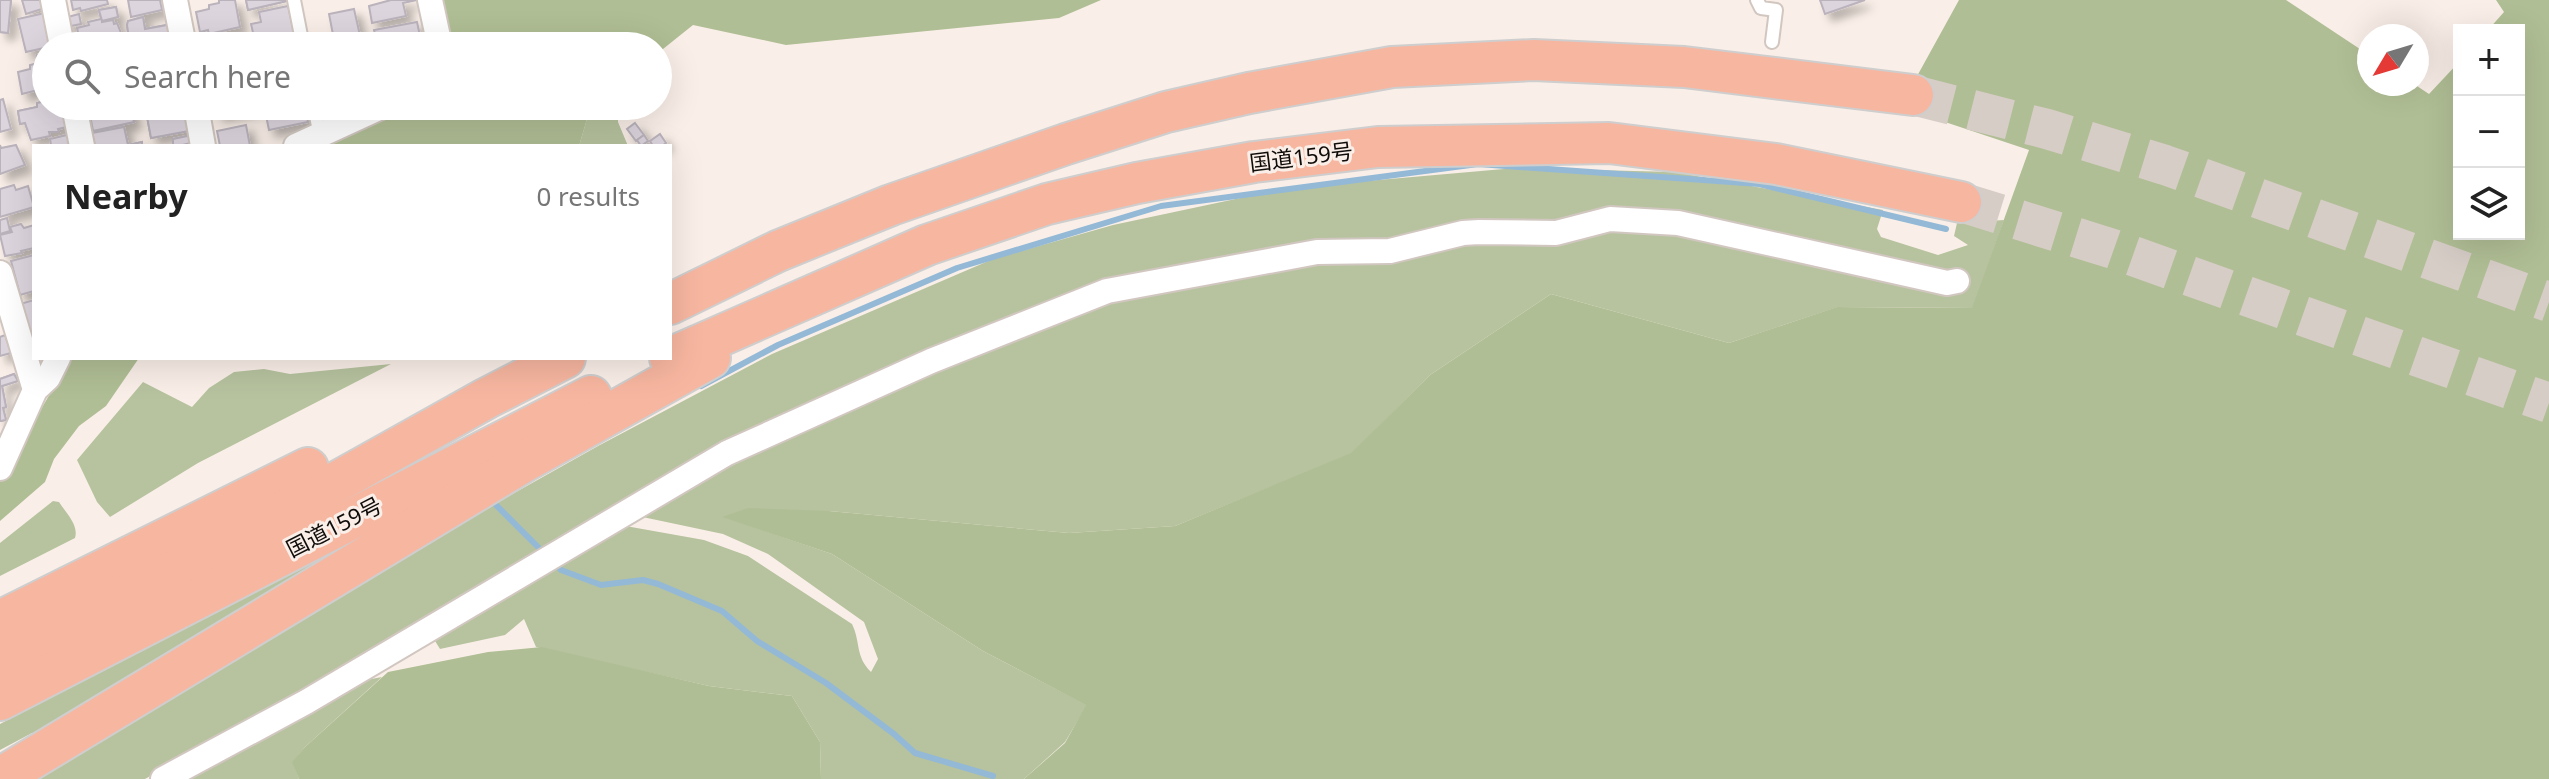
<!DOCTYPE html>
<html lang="en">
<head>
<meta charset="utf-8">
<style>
	:root { --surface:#fff; --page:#f6f6f6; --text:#222; --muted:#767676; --line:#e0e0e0 }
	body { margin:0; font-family:"Noto Sans","Noto Sans JP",sans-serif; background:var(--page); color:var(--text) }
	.controls { position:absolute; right:24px; top:24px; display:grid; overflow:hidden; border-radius:0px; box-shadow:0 8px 32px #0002 }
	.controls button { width:72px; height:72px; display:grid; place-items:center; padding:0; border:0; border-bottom:2px solid var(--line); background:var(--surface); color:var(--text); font:40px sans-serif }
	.compass { position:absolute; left:2357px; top:24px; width:72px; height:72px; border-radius:50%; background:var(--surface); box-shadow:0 8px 32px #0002; rotate:232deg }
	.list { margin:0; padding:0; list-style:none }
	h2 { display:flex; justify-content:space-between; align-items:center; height:104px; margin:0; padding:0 32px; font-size:34px }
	h2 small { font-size:26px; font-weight:400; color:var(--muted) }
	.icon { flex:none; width:44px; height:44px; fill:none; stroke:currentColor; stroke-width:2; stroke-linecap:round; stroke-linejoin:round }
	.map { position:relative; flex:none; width:2549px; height:779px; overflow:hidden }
	.search { position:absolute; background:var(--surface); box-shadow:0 8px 32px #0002; left:32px; top:32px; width:640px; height:88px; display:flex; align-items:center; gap:20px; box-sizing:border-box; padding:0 28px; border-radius:44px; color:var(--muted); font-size:30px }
	.panel { position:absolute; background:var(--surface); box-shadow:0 8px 32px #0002; left:32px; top:144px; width:640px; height:216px; border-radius:0px }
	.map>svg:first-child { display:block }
	.green { fill:#b7c39f }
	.forest { fill:#b0be95 }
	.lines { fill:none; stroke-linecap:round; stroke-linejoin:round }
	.stream { stroke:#93b9d6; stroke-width:6 }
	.building { fill:#ddd5de; stroke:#bab3bc; stroke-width:2; filter:url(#shadow) }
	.trunk-tunnel { stroke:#d7cdc7; stroke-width:40; stroke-dasharray:40 20; stroke-linecap:butt }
	.service-casing { stroke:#d1c7c0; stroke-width:16 }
	.minor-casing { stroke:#d1c7c0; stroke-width:28 }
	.trunk-casing { stroke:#cfcece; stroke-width:44 }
	.service { stroke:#fff; stroke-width:12 }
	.minor { stroke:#fff; stroke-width:24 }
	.trunk { stroke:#f7b6a0; stroke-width:40 }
	.labels { text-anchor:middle; stroke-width:6; stroke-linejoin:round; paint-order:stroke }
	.street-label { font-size:22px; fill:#100c0a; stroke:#faefe8 }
</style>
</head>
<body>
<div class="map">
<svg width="2549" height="779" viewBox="0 0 2549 779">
	<defs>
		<filter id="shadow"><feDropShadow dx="7" dy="7" stdDeviation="4" flood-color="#0004"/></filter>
	</defs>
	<rect width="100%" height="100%" fill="#faefe8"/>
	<g class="green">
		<path d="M593,106H618V122L628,146H579L587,119L581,116Z"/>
		<path d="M1515,168L1675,172L1883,210L1877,229L1881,237L1938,255L1968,245L1954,236L1957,223L2004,220L1973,308L1838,307L1729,343L1551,294L1430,375L1351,454L1175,526L1069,533L829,511L724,517L832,554L983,651L1087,705L1065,742L1024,779H821L820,742L792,696L709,686L536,647L524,619L505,635L440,649L432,636L620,525L704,540L748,556L852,624C861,643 855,656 871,672L878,659L864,622L768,554L723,534L633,515L720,465L1070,314L1203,280L1326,260L1631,223L1948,275L1811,240L1654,216L1568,223L1161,276L896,367L506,575L145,779H36L461,523L598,446L772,354L993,259L1113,225L1287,188Z"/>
		<path d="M391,364L198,463L110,517L97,502L77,460L143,382L192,407L209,388L234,372L264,369L290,374Z"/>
		<path d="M53,501L59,502C66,513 79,525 75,538L0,576V543Z"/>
		<path d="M342,543L343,549L37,736L32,733L0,750V724Z"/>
		<path d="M382,677L305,747L293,762L299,779H177L350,683Z"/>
	</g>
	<g class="forest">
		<path d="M439,0H1101L1059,18L786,45L693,25L658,53V46H472L462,42L458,46H447Z"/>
		<path d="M1959,0H2286L2369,55V84H2414L2429,94L2459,62V234H2519V30H2488L2504,12L2496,0H2549V779H1024L1065,743L1086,705L983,651L832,554L722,517L748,508L829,511L1069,533L1175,526L1351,453L1430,375L1551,294L1729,343L1837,307L1972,308L2029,150L1900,107Z"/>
		<path d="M411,106H593L582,115L587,119L579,146H323Z"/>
		<path d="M71,358H139L106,406L79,426L54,459L45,482L0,521V479Z"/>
		<path d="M542,647L709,686L792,696L820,742L821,779H299L292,762L305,747L388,672L488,652Z"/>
	</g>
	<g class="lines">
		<g class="stream">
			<path d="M701,386L778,345L957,268L1161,206L1478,164L1759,184L1946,229"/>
			<path d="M492,501L544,553"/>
			<path d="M555,563L561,570L601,585L643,580L658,584L722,611L757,641L826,683L894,734L915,753L993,776"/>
		</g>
	</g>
	<g class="building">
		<path d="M0,0H11L8,33L0,32Z"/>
		<path d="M0,0H11L8,33L0,32Z"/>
		<path d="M22,0H43L45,8L26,14Z"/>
		<path d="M71,0H107L108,4L81,11L80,8L73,10Z"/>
		<path d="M128,0H160L162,10L131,17Z"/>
		<path d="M219,0H235L240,27L209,34L208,30L200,32L196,12L209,9V5L219,3Z"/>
		<path d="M246,0H287V1L248,10Z"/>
		<path d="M246,0H287V1L248,10Z"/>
		<path d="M391,0H417L403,3L406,16L372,23L369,6Z"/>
		<path d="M1820,0H1865L1825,14Z"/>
		<path d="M288,6L296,42L277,46H256L251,24L261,22L259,12Z"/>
		<path d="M116,7L118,17L102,20V22L113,20L114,24L117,23L123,38L95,46H81L77,28L89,25L88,22L101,19L99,10Z"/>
		<path d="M116,7L118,17L102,21L99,10Z"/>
		<path d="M354,9L361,40L335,45L329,14Z"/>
		<path d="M45,13L53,46L26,52L18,19Z"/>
		<path d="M79,14L81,24L66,27L64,18Z"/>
		<path d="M143,17L145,29L167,25L174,46H130L127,25L128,21Z"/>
		<path d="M143,17L145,29L167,25L174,46H130L127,25L128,21Z"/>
		<path d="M417,22L420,36L406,39L407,46H378L374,30Z"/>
		<path d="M46,53V88L22,94L18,72L30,69V65L38,63L37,55Z"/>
		<path d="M3,99L11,129L0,132V100Z"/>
		<path d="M46,101V106H64L67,127L58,129L59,132H49L50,136L31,139L25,123L20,124L18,111L37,107V103Z"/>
		<path d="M46,101V106H64L67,127L58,129L59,132H49L50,136L31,140L25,123L20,124L18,111L37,107V103Z"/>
		<path d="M91,106H130L134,122L93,131L90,115L84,116L82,108Z"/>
		<path d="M99,106H130L134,122L93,131L90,115L100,113Z"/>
		<path d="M145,106H162L163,110L185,106L189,131L151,138Z"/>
		<path d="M145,106H162L163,110L185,106L189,131L151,138Z"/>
		<path d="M216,106H254L255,108L217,114Z"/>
		<path d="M264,106H301L302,113L306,112L308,122L269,130Z"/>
		<path d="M635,123L644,135L636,141L627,129Z"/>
		<path d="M246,125L250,146H220L217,131Z"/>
		<path d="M124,127L128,145L142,142V146H95L94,143H90L88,134Z"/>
		<path d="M124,127L128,145L142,142V146H95L92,133Z"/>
		<path d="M71,134L73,143L69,146L51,145L50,139Z"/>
		<path d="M660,134L666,143L662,146H653L650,141Z"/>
		<path d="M192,135L194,142L179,146H173V139Z"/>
		<path d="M192,135L194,142L179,146H173V139Z"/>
		<path d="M644,135L648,141L641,146L637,140Z"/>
		<path d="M0,145L1,148L16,145L25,165L0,174Z"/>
		<path d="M14,185L16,190L28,186L34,207L0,217V189Z"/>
		<path d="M7,218L10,231L0,234V220Z"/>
		<path d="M21,224L24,228L34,225V248L21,251L22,253L5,256L0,235L12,232L10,227Z"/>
		<path d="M34,255V291L20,295L11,261Z"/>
		<path d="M34,300V335L29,336L20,304Z"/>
		<path d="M5,335L11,353L0,356V337Z"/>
		<path d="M14,374L18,381L2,386L6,407L3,408L6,420L0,421V379Z"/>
		<path d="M14,374L18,381L2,386L6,407L3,408L6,420L0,421V379Z"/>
	</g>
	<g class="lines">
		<g class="trunk-tunnel">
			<path d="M1913,95L2047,129L2165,165L2549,302"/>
			<path d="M1961,202L2113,249L2549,403"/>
		</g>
		<defs>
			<g id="service">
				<path d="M294,0L303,46"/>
				<path d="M1757,0L1761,8L1776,10L1772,42"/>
				<path d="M314,106L320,136"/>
			</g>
			<g id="minor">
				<path d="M53,0L62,46"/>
				<path d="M175,0L184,46"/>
				<path d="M430,0L440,46"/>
				<path d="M74,106L82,146"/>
				<path d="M196,106L203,146"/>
				<path d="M296,146L383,106"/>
				<path d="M0,273L35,390"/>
				<path d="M0,468L35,390L48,378L58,358"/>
				<path d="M163,779L306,702L727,453L931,361L1107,291L1317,252L1390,251L1463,233L1479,232L1556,233L1610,219L1678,223L1947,283L1957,281"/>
			</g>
			<g id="trunk">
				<path d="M670,304L778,251L891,205L1066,144L1166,112L1249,93L1392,67L1534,60L1684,67L1913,95"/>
				<path d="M670,358L927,245L1047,204L1137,183L1254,162L1378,147L1609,143L1776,164L1961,202"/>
				<path d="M0,621L308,468"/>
				<path d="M0,662L249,531L487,398L565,358"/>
				<path d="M0,700L591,396"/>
				<path d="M0,778L527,460L710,358"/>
			</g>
		</defs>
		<use href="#service" class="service-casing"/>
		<use href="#minor" class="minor-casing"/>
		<use href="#trunk" class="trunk-casing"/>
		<use href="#service" class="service"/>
		<use href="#minor" class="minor"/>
		<use href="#trunk" class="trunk"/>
	</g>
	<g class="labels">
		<g class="street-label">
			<text transform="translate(1301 157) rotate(-7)" y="8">国道159号</text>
			<text transform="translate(334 527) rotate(-27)" y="8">国道159号</text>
		</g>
	</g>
</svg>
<div class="controls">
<button>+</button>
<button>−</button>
<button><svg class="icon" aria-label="layers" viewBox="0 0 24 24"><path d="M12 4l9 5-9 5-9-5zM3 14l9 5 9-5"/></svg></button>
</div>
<svg class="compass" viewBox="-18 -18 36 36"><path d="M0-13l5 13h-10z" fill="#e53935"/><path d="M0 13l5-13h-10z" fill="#767676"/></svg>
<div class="search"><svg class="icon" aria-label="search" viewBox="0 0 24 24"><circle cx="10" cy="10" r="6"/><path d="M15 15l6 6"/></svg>Search here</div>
<section class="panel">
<h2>Nearby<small>0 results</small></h2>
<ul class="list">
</ul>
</section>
</div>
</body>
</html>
